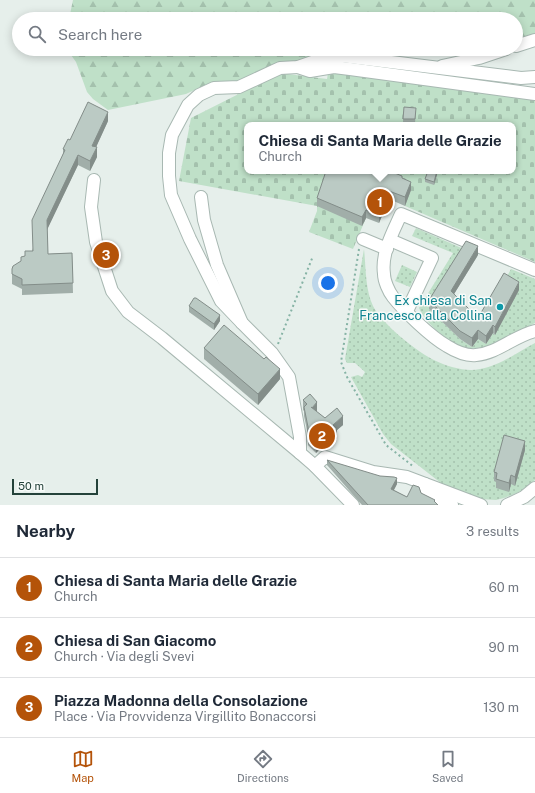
<!DOCTYPE html>
<html lang="en">
<head>
<meta charset="utf-8">
<style>
	:root { --surface:#fff; --page:#f2f2f3; --text:#1f2937; --muted:#747a83; --line:#e0e1e3; --accent:#b45309 }
	body { margin:0; font-family:"Public Sans",sans-serif; background:var(--page); color:var(--text) }
	.scale { position:absolute; left:12px; bottom:10px; width:86px; box-sizing:border-box; padding-left:4px; border:2px solid #24423a; border-top:0; font-size:11px; line-height:14px; white-space:nowrap; color:#24423a; -webkit-text-stroke:3px #f7fbf9; paint-order:stroke }
	.you { position:absolute; left:328px; top:283px; width:14px; height:14px; margin:-10px; border:3px solid #fff; border-radius:50%; background:#1a73e8; box-shadow:0 0 0 6px #1a73e833 }
	.badge { display:grid; place-items:center; width:26px; height:26px; border-radius:50%; background:var(--accent); color:#fff; font-size:13px; font-weight:700 }
	.pin { position:absolute; translate:-50% -50%; border:2px solid #fff; box-shadow:0 1px 4px #0006 }
	.popup { position:absolute; left:244px; top:122px; width:272px; height:52px; box-sizing:border-box; display:grid; place-content:center; border-radius:8px; background:var(--surface); filter:drop-shadow(0 1px 3px #0005); font-size:13px; white-space:nowrap; color:var(--muted) }
	.popup b { font-size:15px; color:var(--text) }
	.popup::after { content:''; position:absolute; left:50%; top:100%; margin-left:-8px; border:8px solid transparent; border-top-color:var(--surface) }
	.list { margin:0; padding:0; list-style:none }
	h2 { display:flex; justify-content:space-between; align-items:center; height:52px; margin:0; padding:0 16px; font-size:17px }
	h2 small { font-size:13px; font-weight:400; color:var(--muted) }
	.list li { display:grid; grid-template-columns:26px 1fr auto; gap:12px; align-items:center; box-sizing:border-box; height:60px; padding:0 16px; border-top:1px solid var(--line) }
	.list b { display:block; font-size:15px; white-space:nowrap }
	.list p { margin:0; font-size:13px; white-space:nowrap; color:var(--muted) }
	.list em { font-size:13px; font-style:normal; color:var(--muted) }
	.icon { flex:none; width:22px; height:22px; fill:none; stroke:currentColor; stroke-width:2; stroke-linecap:round; stroke-linejoin:round }
	.map { position:relative; flex:none; width:535px; height:505px; overflow:hidden }
	.search { position:absolute; background:var(--surface); box-shadow:0 2px 10px #0003; left:12px; right:12px; top:12px; height:44px; display:flex; align-items:center; gap:10px; box-sizing:border-box; padding:0 14px; border-radius:22px; color:var(--muted); font-size:15px }
	.sheet { height:232px; background:var(--surface) }
	nav { display:flex; justify-content:space-around; align-items:center; box-sizing:border-box; height:56px; border-top:1px solid var(--line); background:var(--surface); font-size:11px; color:var(--muted) }
	nav a { display:grid; justify-items:center; gap:2px }
	nav .on { color:var(--accent) }
	.map>svg:first-child { display:block }
	.green { fill:url(#green-dots) }
	.forest { fill:url(#forest-firs) }
	.cemetery { fill:url(#cemetery-stones) }
	.lines { fill:none; stroke-linecap:round; stroke-linejoin:round }
	.minor-casing { stroke:#a8b8b2; stroke-width:14 }
	.path { stroke:#86b3a5; stroke-width:2; stroke-dasharray:2 3; stroke-linecap:butt }
	.minor { stroke:#fff; stroke-width:12 }
	.wall { fill:#a1aea9 }
	.shaded-wall { fill:#838d89 }
	.building { fill:#bbcac4; stroke:#838d89 }
	.culture-dot { fill:#0f9aa8; stroke:#f7fbf9; stroke-width:1.5 }
	.labels { text-anchor:middle; stroke-width:3; stroke-linejoin:round; paint-order:stroke }
	.culture-label { font-size:13px; fill:#0d838f; stroke:#f7fbf9; text-anchor:end }
</style>
</head>
<body>
<div class="map">
<svg width="535" height="505" viewBox="0 0 535 505">
	<defs>
		<pattern id="green-dots" width="8" height="8" patternUnits="userSpaceOnUse"><rect width="8" height="8" fill="#bfe0c8"/><path d="M2 2h.1M6 6h.1" fill="none" stroke="#a4c1ad" stroke-width="1.8" stroke-linecap="round"/></pattern>
		<pattern id="forest-firs" width="22" height="20" patternUnits="userSpaceOnUse"><rect width="22" height="20" fill="#bfe0c8"/><path d="M5 1l3.5 6h-7zM16 11l3.5 6h-7z" fill="#a4c1ad"/></pattern>
		<pattern id="cemetery-stones" width="16" height="16" patternUnits="userSpaceOnUse"><rect width="16" height="16" fill="#bfe0c8"/><path d="M2 7V4a2 2 0 0 1 4 0v3zM10 15v-3a2 2 0 0 1 4 0v3z" fill="#a4c1ad"/></pattern>
	</defs>
	<rect width="100%" height="100%" fill="#e6efeb"/>
	<g class="green">
		<path d="M416,228L466,250L429,309L460,339L472,347L478,339L486,344L493,333L495,335L504,282L511,269L535,279V323L485,347C478,348 470,349 463,347C448,342 425,323 419,308L453,253L412,236Z"/>
		<path d="M364,249C366,267 365,289 373,306C382,324 418,353 436,361C449,367 466,372 480,369C499,366 518,352 535,343V480L519,492L504,498L496,500L479,499L446,487L391,444L383,434L351,377L358,375L362,377L365,372L355,363H347L345,359Z"/>
		<path d="M402,265L417,272L410,287L395,281Z"/>
	</g>
	<g class="forest">
		<path d="M73,0H535V35L516,40V19H69Z"/>
		<path d="M70,49H488L476,53L459,56L347,52L326,50L293,64L233,83L217,82L203,86L186,94L108,110L93,99L87,92L76,62L71,55Z"/>
	</g>
	<path class="cemetery" d="M332,72L535,99V262L405,206L377,171H513V125H247V171H344L366,218L353,249L309,232L317,211V206L179,181L191,118L280,73L327,79L328,73Z"/>
	<g class="lines">
		<defs>
			<g id="minor">
				<path d="M516,46L535,40"/>
				<path d="M442,66L479,58L506,49"/>
				<path d="M298,67L310,71L334,67L350,69L535,94"/>
				<path d="M94,180L91,207L96,242L112,291L128,312L162,338L300,453L315,466L353,505"/>
				<path d="M201,197L204,220L217,265L242,323L272,353L289,377L300,437V453"/>
				<path d="M363,239L387,249"/>
				<path d="M390,240L432,258L407,311"/>
				<path d="M535,270L401,214C393,232 381,253 384,274C384,281 389,292 393,297C404,311 431,337 447,346C455,351 466,356 476,355C498,353 514,336 535,331"/>
				<path d="M242,323L221,301L190,239L171,195L169,176V153L172,135L188,105L199,95L214,88L239,87L280,68L298,67L321,59L342,56L521,78L535,77"/>
				<path d="M315,466L325,457L373,472L407,477L481,505"/>
				<path d="M425,484L427,494L452,505"/>
				<path d="M507,505L524,497L535,488"/>
			</g>
		</defs>
		<use href="#minor" class="minor-casing"/>
		<g class="path">
			<path d="M359,249L341,362L347,377L386,445L414,467"/>
			<path d="M278,344L313,256"/>
		</g>
		<use href="#minor" class="minor"/>
	</g>
	<g class="wall">
		<path d="M404,107L416,111L415,123L403,122Z"/>
		<path d="M108,121L96,147L97,157L90,171L78,165L47,229L48,254L72,253L73,293L22,295V289L12,284V269L32,251L63,154V149Z"/>
		<path d="M428,171H438L434,185L425,182V179Z"/>
		<path d="M402,178L411,190L405,206L389,199L379,223L366,218L362,226L317,206V198Z"/>
		<path d="M478,255L454,294L478,318L519,290L495,335L493,333L486,344L478,339L472,347L460,339L429,309V300Z"/>
		<path d="M189,306L220,321L214,330L189,312Z"/>
		<path d="M204,348L264,359L280,379L258,405L204,359Z"/>
		<path d="M303,400L317,411V412L325,418L343,425L337,430V438L327,450L320,449L316,453L308,445V435L304,416V411L303,410Z"/>
		<path d="M525,450L515,486L511,484L509,492L496,488V482L494,481V472Z"/>
		<path d="M327,460L397,484L394,490L407,497L421,493L438,505H362L327,465Z"/>
	</g>
	<g class="shaded-wall">
		<path d="M108,112V121L92,156V146Z"/>
		<path d="M97,147V157L90,171V161Z"/>
		<path d="M78,155V165L47,230V220Z"/>
		<path d="M437,171H438L434,185V182Z"/>
		<path d="M411,182V190L405,206V197Z"/>
		<path d="M389,191V199L379,223V215Z"/>
		<path d="M366,210V218L362,226V217Z"/>
		<path d="M478,246V255L451,299V291Z"/>
		<path d="M519,282V290L495,335V327Z"/>
		<path d="M220,315V321L214,330V324Z"/>
		<path d="M493,325V333L486,344V336Z"/>
		<path d="M478,330V339L472,347V338Z"/>
		<path d="M280,369V379L258,405V394Z"/>
		<path d="M317,402V411L312,417V408Z"/>
		<path d="M343,416V425L337,430V438L327,450V440L333,425Z"/>
		<path d="M320,439V449L316,453V443Z"/>
		<path d="M525,441V450L515,486V477Z"/>
		<path d="M511,475V484L509,492V483Z"/>
		<path d="M397,478V484L391,495V489Z"/>
	</g>
	<g class="building">
		<path d="M88,102L108,112L92,146L97,147L90,161L78,155L47,220L48,254L72,253L73,283L22,285V279L12,274V269L13,266L21,261V257L25,256V251H33L32,220L65,150L63,149L68,139L70,140Z"/>
		<path d="M404,107L416,108L415,119H403Z"/>
		<path d="M326,171H390L402,176V178L411,182L405,197L389,191L379,215L366,210L362,217L317,198Z"/>
		<path d="M428,171H437L434,182L425,179Z"/>
		<path d="M466,241L478,246L451,291L478,318L504,273L519,282L495,327L493,325L486,336L478,330L472,338L460,331L429,300Z"/>
		<path d="M194,298H196L220,315L214,324L189,306Z"/>
		<path d="M224,325L264,359L266,357L280,369L258,394L204,348Z"/>
		<path d="M310,394L317,402L312,408L311,407L325,418L337,408L343,416L333,425L337,429L327,440L320,439L316,443L308,435V427L304,407L307,404L303,400Z"/>
		<path d="M504,435L525,441L515,477L511,475L509,483L496,479L497,473L494,472Z"/>
		<path d="M327,460L380,476L394,477L397,478L391,489L407,497L413,485L419,487L421,493L435,500L434,501L438,505H368Z"/>
	</g>
	<circle class="culture-dot" cx="500" cy="307" r="4"/>
	<g class="labels">
		<g class="culture-label">
			<text x="492" y="305">Ex chiesa di San<tspan x="492" dy="15">Francesco alla Collina</tspan></text>
		</g>
	</g>
</svg>
<div class="scale">50 m</div>
<div class="you"></div>
<div class="pin badge" style="left:380px;top:202px">1</div>
<div class="popup"><b>Chiesa di Santa Maria delle Grazie</b>Church</div>
<div class="pin badge" style="left:322px;top:436px">2</div>
<div class="pin badge" style="left:106px;top:255px">3</div>
<div class="search"><svg class="icon" aria-label="search" viewBox="0 0 24 24"><circle cx="10" cy="10" r="6"/><path d="M15 15l6 6"/></svg>Search here</div>
</div>
<section class="sheet">
<h2>Nearby<small>3 results</small></h2>
<ul class="list">
<li><span class="badge">1</span><div><b>Chiesa di Santa Maria delle Grazie</b><p>Church</p></div><em>60 m</em></li>
<li><span class="badge">2</span><div><b>Chiesa di San Giacomo</b><p>Church · Via degli Svevi</p></div><em>90 m</em></li>
<li><span class="badge">3</span><div><b>Piazza Madonna della Consolazione</b><p>Place · Via Provvidenza Virgillito Bonaccorsi</p></div><em>130 m</em></li>
</ul>
</section>
<nav>
<a class="on"><svg class="icon" aria-label="map" viewBox="0 0 24 24"><path d="M3 6l6-2 6 2 6-2v14l-6 2-6-2-6 2zM9 4v14M15 6v14"/></svg>Map</a>
<a><svg class="icon" aria-label="directions" viewBox="0 0 24 24"><path d="M12 3l9 9-9 9-9-9zM9 14v-3h6M13 9l2 2-2 2"/></svg>Directions</a>
<a><svg class="icon" aria-label="saved" viewBox="0 0 24 24"><path d="M7 4h10v16l-5-4-5 4z"/></svg>Saved</a>
</nav>
</body>
</html>
